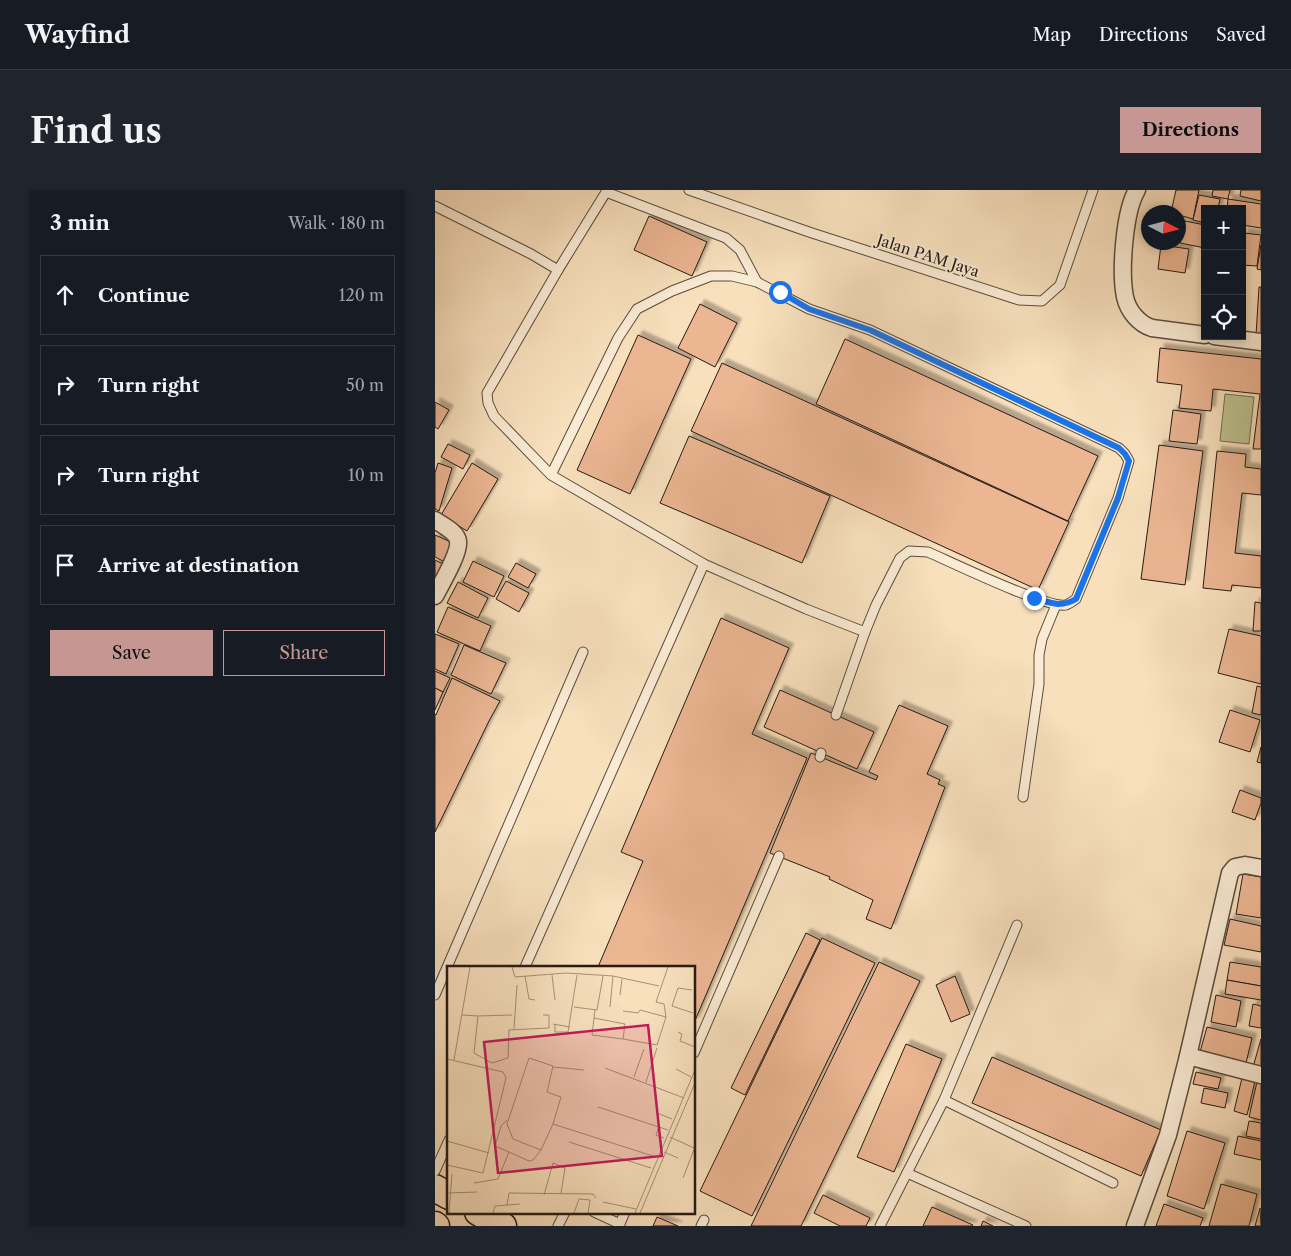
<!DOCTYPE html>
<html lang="en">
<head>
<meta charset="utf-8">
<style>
	:root { --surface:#171b24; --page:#20242c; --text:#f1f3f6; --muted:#9ea1a6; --line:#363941; --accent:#c59692 }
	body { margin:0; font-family:"Libre Caslon Text",serif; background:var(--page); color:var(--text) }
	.controls { position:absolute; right:15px; top:15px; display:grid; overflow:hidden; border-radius:0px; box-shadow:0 2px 8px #0003 }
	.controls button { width:45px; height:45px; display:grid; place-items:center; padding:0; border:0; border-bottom:1px solid var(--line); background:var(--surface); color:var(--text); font:25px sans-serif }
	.compass { position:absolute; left:706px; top:15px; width:45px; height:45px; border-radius:50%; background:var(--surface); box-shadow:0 2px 8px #0003; rotate:96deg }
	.stop { position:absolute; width:15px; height:15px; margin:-11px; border:4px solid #1a73e8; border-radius:50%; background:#fff }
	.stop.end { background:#1a73e8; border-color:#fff; box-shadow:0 1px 5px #0008 }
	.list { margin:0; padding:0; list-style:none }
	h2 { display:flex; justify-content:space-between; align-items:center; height:65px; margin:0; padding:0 20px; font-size:21px }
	h2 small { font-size:16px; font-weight:400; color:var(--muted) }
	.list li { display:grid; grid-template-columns:32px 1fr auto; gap:15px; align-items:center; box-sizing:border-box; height:80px; margin:0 10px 10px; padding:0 10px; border:1px solid var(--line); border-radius:0px }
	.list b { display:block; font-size:19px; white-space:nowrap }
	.list em { font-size:16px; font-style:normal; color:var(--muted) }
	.actions { display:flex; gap:10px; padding:15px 20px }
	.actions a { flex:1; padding:11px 0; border:1px solid var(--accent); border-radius:0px; text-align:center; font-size:18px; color:var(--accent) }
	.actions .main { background:var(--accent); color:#111 }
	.icon { flex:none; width:28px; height:28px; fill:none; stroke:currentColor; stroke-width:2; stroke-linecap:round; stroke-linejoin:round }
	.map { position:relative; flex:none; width:826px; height:1036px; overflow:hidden; border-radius:0px }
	header { display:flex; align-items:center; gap:30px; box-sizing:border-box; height:70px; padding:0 25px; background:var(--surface); border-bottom:1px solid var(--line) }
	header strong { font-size:24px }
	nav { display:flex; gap:28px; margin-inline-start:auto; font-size:18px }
	.intro { display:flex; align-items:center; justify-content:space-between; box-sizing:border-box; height:120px; padding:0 30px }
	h1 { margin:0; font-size:35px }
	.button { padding:12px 22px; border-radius:0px; background:var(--accent); color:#111; font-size:18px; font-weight:700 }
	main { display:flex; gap:30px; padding:0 30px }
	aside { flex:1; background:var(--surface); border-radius:0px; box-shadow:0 2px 8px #0003 }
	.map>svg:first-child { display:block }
	.green { fill:#bec290; stroke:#726e52 }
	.building { fill:#ecb693; stroke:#261a13; filter:url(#shadow) }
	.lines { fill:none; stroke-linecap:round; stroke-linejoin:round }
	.lane-casing { stroke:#5a4c3e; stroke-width:11 }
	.street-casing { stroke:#5a4c3e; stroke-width:19 }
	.primary-casing { stroke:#261a13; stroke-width:29 }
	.lane { stroke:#faebd4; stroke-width:9 }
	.street { stroke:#faebd4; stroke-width:16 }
	.primary { stroke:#f8e0bd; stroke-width:26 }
	.route { stroke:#1a73e8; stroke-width:6 }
	.labels { text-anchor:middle; stroke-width:4; stroke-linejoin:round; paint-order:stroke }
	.street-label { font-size:15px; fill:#261a13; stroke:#faebd4 }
	.inset-road { fill:none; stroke:#a49179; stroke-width:1 }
	.view { fill:#c2185b; fill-opacity:0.15; stroke:#c2185b; stroke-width:2.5 }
	.inset-edge { fill:none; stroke:#261a13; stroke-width:2.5 }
</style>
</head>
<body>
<header>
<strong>Wayfind</strong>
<nav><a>Map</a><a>Directions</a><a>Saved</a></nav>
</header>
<div class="intro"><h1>Find us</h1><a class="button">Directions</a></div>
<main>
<aside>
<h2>3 min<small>Walk · 180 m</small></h2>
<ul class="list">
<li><svg class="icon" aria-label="ahead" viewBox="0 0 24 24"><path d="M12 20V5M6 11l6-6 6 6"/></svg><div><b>Continue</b></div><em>120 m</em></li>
<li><svg class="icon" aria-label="right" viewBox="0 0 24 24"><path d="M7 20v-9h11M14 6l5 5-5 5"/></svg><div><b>Turn right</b></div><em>50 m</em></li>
<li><svg class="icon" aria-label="right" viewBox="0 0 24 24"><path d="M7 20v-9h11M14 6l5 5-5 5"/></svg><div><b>Turn right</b></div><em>10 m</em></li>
<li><svg class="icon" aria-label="arrive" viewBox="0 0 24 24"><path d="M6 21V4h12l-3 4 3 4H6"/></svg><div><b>Arrive at destination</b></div></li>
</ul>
<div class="actions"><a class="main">Save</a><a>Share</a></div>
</aside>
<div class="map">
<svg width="826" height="1036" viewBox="0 0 826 1036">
	<defs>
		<filter id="shadow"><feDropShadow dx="4.5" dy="-4.5" stdDeviation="1" flood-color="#0004"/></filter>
	</defs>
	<rect width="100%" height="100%" fill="#f8e0bd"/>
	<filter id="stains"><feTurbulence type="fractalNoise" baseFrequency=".004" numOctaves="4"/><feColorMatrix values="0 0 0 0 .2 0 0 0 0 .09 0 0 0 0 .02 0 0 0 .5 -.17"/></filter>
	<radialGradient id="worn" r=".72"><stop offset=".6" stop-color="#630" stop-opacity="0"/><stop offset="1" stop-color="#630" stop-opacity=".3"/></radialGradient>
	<path class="green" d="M790,204L819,207L814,254L785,251Z"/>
	<g class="building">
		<path d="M741,0H764L758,29L744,25V22H736Z"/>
		<path d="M778,0H795L793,9L777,6Z"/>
		<path d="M806,0H826V11L805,6Z"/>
		<path d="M764,5L785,9L783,19H770V33L758,30Z"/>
		<path d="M793,9L826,14V38L807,35V19H792Z"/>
		<path d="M214,26L272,52L257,86L199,60Z"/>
		<path d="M744,29L747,30L744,53L740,52H744Z"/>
		<path d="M750,31L770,35V58L745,53Z"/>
		<path d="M809,43L826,45L822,76L807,75Z"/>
		<path d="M726,55L754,59L750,83L723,79Z"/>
		<path d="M826,55V80L822,79Z"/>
		<path d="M824,97H826V145H821Z"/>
		<path d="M265,114L302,133L280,177L243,158Z"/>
		<path d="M203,145L256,169L195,304L142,280Z"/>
		<path d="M410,149L663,266L633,331L381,214Z"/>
		<path d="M725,158L826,169V259H818L825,204L778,199L776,221L744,218L747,195L722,192Z"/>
		<path d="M287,173L634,332L603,400L256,241Z"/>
		<path d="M0,212L14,220L3,239L0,237Z"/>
		<path d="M738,220L766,224L762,254L734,251Z"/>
		<path d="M254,246L395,306L367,373L225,313Z"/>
		<path d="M13,254L35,265L28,279L6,267Z"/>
		<path d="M724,255L768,261L750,395L706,389Z"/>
		<path d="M782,261L811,264L810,277L826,279V305L807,303L800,363L826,366V398L797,395L796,401L768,398Z"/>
		<path d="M3,273L17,278L4,321L0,319V283Z"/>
		<path d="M37,273L63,289L32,341L6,325Z"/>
		<path d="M0,345L18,353L10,372L0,367Z"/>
		<path d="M0,370L10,375L0,395Z"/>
		<path d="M38,371L69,386L59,407L28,392Z"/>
		<path d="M81,373L101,384L93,398L73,387Z"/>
		<path d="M71,391L94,403L84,422L61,409Z"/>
		<path d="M23,392L53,408L43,428L12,413Z"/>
		<path d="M820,412L826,413V441H818Z"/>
		<path d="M13,417L56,436L45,461L2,442Z"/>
		<path d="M286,428L354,458L317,544L372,568L259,833V777H163L208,671L186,662Z"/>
		<path d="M794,439L826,446V494L783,483Z"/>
		<path d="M0,444L24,454L11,484L0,479Z"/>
		<path d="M29,455L71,473L56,504L16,485Z"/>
		<path d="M0,481L15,488L8,502L0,498Z"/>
		<path d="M17,488L65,511L54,531L0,642V524L1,525Z"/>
		<path d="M822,496L826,497V525L817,523Z"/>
		<path d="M0,498L8,502L0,520Z"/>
		<path d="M345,500L439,542L422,579L329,537Z"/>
		<path d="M464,515L513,536L492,584L505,590L503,594L510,597L456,739L431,729L438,710L394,689L395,687L335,663L376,563L441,590L443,586L434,582Z"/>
		<path d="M795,520L825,530L815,562L784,552Z"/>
		<path d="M826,557V573L822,572Z"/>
		<path d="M805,600L826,608V613L820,630L797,622Z"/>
		<path d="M808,684L826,687V728L801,724Z"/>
		<path d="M795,729L826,736V762L789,755Z"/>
		<path d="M371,743L385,750L310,905L296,898Z"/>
		<path d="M387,748L440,773L317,1026L265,1001Z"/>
		<path d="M444,772L485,791L366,1036H316Z"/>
		<path d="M795,772L826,777V796L792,790Z"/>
		<path d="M520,786L535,824L516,832L501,795Z"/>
		<path d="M792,790L826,796V810L790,804Z"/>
		<path d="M781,805L806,811L801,837L776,832Z"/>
		<path d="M818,814L826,816V838L814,836Z"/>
		<path d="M772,837L817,848L811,873L765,862Z"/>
		<path d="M826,849V880L818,877Z"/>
		<path d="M471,854L507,869L459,982L422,967Z"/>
		<path d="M557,867L726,940L706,986L537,913Z"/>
		<path d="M761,882L786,888L783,899L758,894Z"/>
		<path d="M807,888L820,891L812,925L799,921Z"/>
		<path d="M822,892L826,893V930L814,927Z"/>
		<path d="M769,898L793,903L790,918L766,913Z"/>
		<path d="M814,931L826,933V949L811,946Z"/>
		<path d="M752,941L790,953L769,1019L732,1006Z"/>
		<path d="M803,946L826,951V970L799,964Z"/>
		<path d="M786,994L822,1004L814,1036H774Z"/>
		<path d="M388,1005L435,1028L431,1036H405L379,1023Z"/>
		<path d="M729,1014L768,1028L765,1036H721Z"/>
		<path d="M497,1017L538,1035L537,1036H488Z"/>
		<path d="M825,1018L826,1036H820Z"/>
		<path d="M222,1027L243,1036H218Z"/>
		<path d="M548,1031L558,1036H546Z"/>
	</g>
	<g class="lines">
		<defs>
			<g id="lane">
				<path d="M254,0L374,42L584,110L607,111L625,95L658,0"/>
				<path d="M0,16L96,64L123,80L52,203L53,213L59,226L116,285L269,374L371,419L430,442L441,415L465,368L474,361L493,362C516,372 613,419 631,415C634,414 638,411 641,409L683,308L694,271L690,264L684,258L435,140L374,119L322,92L297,86H276L237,101L202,119L183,148L116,285"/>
				<path d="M123,80L171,2L291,48L305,60L322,92"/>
				<path d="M401,525L430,442"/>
				<path d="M385,567L386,563"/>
				<path d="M588,607L604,494V465L607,449L621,415"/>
				<path d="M90,777L269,374"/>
				<path d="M0,805L148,462"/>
				<path d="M259,863L344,666"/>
				<path d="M509,910L678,993"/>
				<path d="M0,981L14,950"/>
				<path d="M472,983L591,1036"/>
				<path d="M159,1022L185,1034"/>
				<path d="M123,1036L130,1022"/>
				<path d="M184,1036L190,1022"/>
				<path d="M266,1036L269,1030"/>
				<path d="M445,1036L509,910L582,735"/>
			</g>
			<g id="street">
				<path d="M702,0C689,22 685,82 690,107C693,121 704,134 717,138L770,145"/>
				<path d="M779,146L826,152"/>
				<path d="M0,330C7,335 22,342 23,351C25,363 6,394 0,406"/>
				<path d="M753,866L795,683L800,677L810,675L826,678"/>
				<path d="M700,1036L733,945L753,866L826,885"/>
			</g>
			<g id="primary">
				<path d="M0,998L14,1006"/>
				<path d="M43,1022L68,1036"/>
				<path d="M0,1035L1,1036"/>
			</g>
		</defs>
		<use href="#lane" class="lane-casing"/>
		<use href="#street" class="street-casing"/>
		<use href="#primary" class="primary-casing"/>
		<use href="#lane" class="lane"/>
		<use href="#street" class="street"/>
		<use href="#primary" class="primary"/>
	</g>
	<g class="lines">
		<path class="route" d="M345,102L374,119L435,140L684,258L690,264L694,271L683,308L641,409C625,418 616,413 599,408"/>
	</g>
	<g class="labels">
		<g class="street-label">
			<text transform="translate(493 66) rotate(18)" y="5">Jalan PAM Jaya</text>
		</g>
	</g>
	<g transform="translate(12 776)">
		<rect width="248" height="248" fill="#f8e0bd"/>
		<path class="inset-road" d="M65,1L68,11L119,7L166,10L212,20M105,9L108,34M78,10L82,33L88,34M245,24L231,22L225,40L246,47M173,29L175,13M127,41L150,44L156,10M163,41L166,10M148,44L147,52L178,58L176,73L210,79L219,51L217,38L209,36L221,1M176,45L191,47L193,44L219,51M15,49L31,50L27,87L45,97L61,92L62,64L102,62V49H96M31,50L65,49M147,52L145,69L176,73M106,58L123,61M108,58V66H121L130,9M67,63L70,19M231,66L235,68L233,75L248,81M0,93L56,106L59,112L36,207L0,199M7,94L23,1M106,101L137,104M158,102L237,132M229,103L244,111M187,111L197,83M199,116L210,82M151,141L221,164M210,147L225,153M60,154L54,160L48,180L62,186M106,158L209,191M212,160L209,169L217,172M223,171L247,182M0,175L42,187M122,176L204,202M217,186L231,192M236,212L248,181M27,217L51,213L62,186L82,195L86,194L94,184L106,158L114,131L100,126L106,100L82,92L60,158L66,173L94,184M0,227L30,226M97,229L106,197L118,202L114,227M156,236L189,243M60,239L62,227L146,228L149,232M2,247L5,208M46,247L48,240L73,238M127,247L132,233L143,234L141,247M188,247L248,104M193,247L248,117"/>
		<path class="view" d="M201,59L215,190L51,207L37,76Z"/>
		<rect width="248" height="248" class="inset-edge"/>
	</g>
	<rect width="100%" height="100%" filter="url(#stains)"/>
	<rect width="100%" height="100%" fill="url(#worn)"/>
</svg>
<div class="controls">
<button>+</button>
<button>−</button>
<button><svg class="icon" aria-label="locate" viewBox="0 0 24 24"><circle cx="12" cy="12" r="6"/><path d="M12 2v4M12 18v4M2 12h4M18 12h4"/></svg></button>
</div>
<svg class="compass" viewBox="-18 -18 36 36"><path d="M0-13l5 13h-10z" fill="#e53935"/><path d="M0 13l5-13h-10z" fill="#9ea1a6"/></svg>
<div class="stop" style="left:345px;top:102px"></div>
<div class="stop end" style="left:599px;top:408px"></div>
</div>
</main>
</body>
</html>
